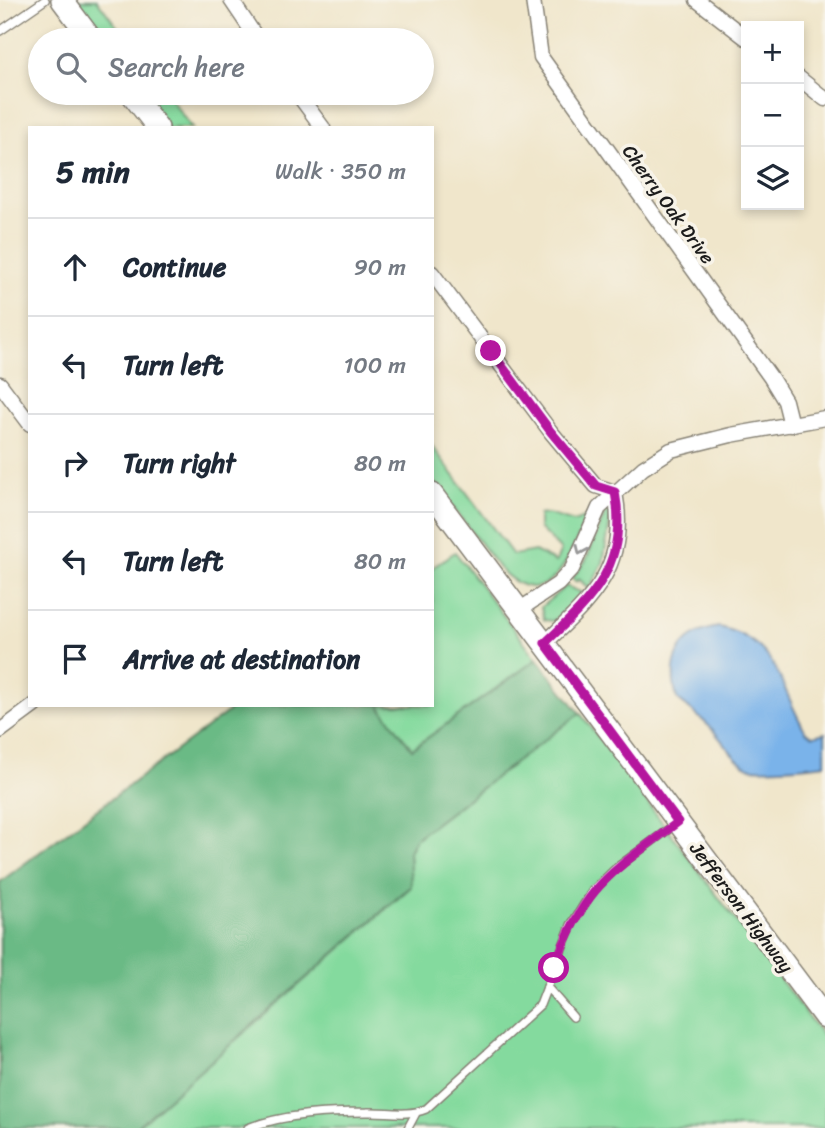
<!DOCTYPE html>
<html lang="en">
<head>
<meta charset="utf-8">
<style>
	:root { --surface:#fff; --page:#f6f6f7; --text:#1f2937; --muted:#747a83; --line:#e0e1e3 }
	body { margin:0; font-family:Sriracha,sans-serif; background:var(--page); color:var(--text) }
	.controls { position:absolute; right:21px; top:21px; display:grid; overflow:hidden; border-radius:0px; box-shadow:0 4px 10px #0003 }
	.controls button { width:63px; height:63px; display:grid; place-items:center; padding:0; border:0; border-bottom:2px solid var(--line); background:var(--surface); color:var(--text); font:35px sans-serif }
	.stop { position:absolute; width:21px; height:21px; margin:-16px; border:5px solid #b5179e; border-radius:50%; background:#fff }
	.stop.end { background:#b5179e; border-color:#fff; box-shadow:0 2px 7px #0008 }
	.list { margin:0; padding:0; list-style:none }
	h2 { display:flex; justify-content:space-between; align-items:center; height:91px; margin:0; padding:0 28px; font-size:30px }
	h2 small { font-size:23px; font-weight:400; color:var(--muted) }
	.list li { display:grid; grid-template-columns:46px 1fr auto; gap:21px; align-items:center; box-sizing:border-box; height:98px; padding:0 28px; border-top:2px solid var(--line) }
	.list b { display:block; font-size:26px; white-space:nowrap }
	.list em { font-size:23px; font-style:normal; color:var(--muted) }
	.icon { flex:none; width:38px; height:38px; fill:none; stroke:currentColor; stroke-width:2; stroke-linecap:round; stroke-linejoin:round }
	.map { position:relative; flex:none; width:825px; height:1128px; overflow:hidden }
	.search { position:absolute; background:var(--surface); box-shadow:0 4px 10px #0003; left:28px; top:28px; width:406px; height:77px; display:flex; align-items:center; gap:18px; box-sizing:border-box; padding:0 24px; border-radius:38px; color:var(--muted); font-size:26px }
	.panel { position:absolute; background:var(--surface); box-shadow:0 4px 10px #0003; left:28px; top:126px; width:406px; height:581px; border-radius:0px }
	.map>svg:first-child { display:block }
	.green { fill:#84da9e; stroke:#507b5d; stroke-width:2 }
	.forest { fill:#6bba85; stroke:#446b50; stroke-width:2 }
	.water { fill:#7ab3ea; stroke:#4b6883; stroke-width:2 }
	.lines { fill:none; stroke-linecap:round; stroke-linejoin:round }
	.lane-casing { stroke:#868174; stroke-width:10 }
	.street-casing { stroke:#868174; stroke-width:17 }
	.primary-casing { stroke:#868174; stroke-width:24 }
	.lane { stroke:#fff; stroke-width:7 }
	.street { stroke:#fff; stroke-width:14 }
	.primary { stroke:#fff; stroke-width:21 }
	.oneway { stroke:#999 }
	.route { stroke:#b5179e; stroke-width:9 }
	.labels { text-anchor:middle; stroke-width:7; stroke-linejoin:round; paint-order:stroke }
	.street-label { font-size:19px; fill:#1c1c1c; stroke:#f7f3e8 }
</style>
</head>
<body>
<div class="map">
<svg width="825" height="1128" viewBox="0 0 825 1128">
	<rect width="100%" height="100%" fill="#f7f3e8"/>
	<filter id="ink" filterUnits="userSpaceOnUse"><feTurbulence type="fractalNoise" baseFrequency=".0143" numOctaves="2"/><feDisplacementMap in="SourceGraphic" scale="14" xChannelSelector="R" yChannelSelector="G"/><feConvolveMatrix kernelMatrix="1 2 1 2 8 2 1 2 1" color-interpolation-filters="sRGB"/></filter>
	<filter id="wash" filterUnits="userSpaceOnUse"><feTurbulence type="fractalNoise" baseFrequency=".00686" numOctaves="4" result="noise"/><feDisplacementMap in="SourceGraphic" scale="28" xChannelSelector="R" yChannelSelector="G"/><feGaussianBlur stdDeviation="1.57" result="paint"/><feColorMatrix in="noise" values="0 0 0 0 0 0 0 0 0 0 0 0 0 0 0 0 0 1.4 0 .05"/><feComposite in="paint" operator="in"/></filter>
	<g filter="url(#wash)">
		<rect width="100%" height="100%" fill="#f0e6cb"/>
		<g class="green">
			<path d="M72,0H97L127,40H102Z"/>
			<path d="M141,93H166L192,128H168Z"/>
			<path d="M432,446L513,555L535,551L556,562L561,550L539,528V515L548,514L574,522L586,517C571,558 547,618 499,568L432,480Z"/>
			<path d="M608,506L612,510L603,563L589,589L579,579L576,582L572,579L586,560Z"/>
			<path d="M455,552L537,659L412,749L379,705H432V568Z"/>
			<path d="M566,586L585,594L553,621L544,620L541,607Z"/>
			<path d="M580,713L825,1039V1128H135L411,887L409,852L415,839Z"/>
		</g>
		<path class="forest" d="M537,659L580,713L415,839L409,852L411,886L135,1128H0V882L237,705H379L412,749Z"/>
		<path class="water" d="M719,627C781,642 778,687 806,732L813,736L825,733V764C812,766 759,771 749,767C734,761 722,739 710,727C700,717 688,708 677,699C667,661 679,633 719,627Z"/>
	</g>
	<g filter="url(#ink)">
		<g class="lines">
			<defs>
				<g id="lane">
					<path d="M0,31L45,0"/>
					<path d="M547,987L573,1017"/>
					<path d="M248,1128C284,1114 328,1112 367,1112C387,1111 406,1117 426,1109L540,1005L571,925L593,890L616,868L677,823"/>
					<path d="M408,1128L416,1113"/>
				</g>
				<g id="street">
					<path d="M231,0L258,40"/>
					<path d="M533,0L541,57L771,378L785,401L791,425"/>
					<path d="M697,0L746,38"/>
					<path d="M799,78L825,99"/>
					<path d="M297,93L323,128"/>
					<path d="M432,273L551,432L596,486L615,492"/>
					<path d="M0,384L30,424"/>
					<path d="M519,610L558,584L572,569L599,508L643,468L671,450L731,435L825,418"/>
					<path d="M545,643C593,598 629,565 615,492"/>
					<path d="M0,731L35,705"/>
				</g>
				<g id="primary">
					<path d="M62,0L92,40"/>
					<path d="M131,93L158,128"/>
					<path d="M432,494L825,1018"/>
				</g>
			</defs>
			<use href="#lane" class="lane-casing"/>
			<use href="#street" class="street-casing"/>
			<use href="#primary" class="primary-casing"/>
			<use href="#lane" class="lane"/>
			<use href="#street" class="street"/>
			<use href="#primary" class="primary"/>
		</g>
		<defs><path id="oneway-chevron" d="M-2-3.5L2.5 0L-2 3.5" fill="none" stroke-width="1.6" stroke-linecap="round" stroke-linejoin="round" transform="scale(1.75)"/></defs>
		<use class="oneway" href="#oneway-chevron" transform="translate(581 550) rotate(114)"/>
	</g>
	<g class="lines" filter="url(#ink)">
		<path class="route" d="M491,351L551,432L596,486L615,492C629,564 593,598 545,643L678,822C610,874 585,884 554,968"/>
	</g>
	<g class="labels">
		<g class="street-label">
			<text transform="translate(669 204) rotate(54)" y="7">Cherry Oak Drive</text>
			<text transform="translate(742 907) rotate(53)" y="7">Jefferson Highway</text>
		</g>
	</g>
</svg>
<div class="controls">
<button>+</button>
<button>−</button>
<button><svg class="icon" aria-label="layers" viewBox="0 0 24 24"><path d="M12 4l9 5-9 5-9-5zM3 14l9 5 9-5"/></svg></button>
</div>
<div class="stop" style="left:554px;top:968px"></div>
<div class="stop end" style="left:491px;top:351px"></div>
<div class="search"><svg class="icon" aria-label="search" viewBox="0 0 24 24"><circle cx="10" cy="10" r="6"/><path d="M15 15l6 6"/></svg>Search here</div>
<section class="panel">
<h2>5 min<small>Walk · 350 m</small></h2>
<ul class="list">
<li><svg class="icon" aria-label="ahead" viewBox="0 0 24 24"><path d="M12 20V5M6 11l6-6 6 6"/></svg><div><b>Continue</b></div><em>90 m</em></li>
<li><svg class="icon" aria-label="left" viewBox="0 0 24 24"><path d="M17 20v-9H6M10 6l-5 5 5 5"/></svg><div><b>Turn left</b></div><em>100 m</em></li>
<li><svg class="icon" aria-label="right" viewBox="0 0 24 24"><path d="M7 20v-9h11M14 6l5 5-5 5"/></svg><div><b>Turn right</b></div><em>80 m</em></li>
<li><svg class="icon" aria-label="left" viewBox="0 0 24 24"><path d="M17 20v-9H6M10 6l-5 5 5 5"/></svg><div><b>Turn left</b></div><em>80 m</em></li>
<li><svg class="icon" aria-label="arrive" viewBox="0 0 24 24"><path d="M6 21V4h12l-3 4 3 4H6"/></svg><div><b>Arrive at destination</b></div></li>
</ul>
</section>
</div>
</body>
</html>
